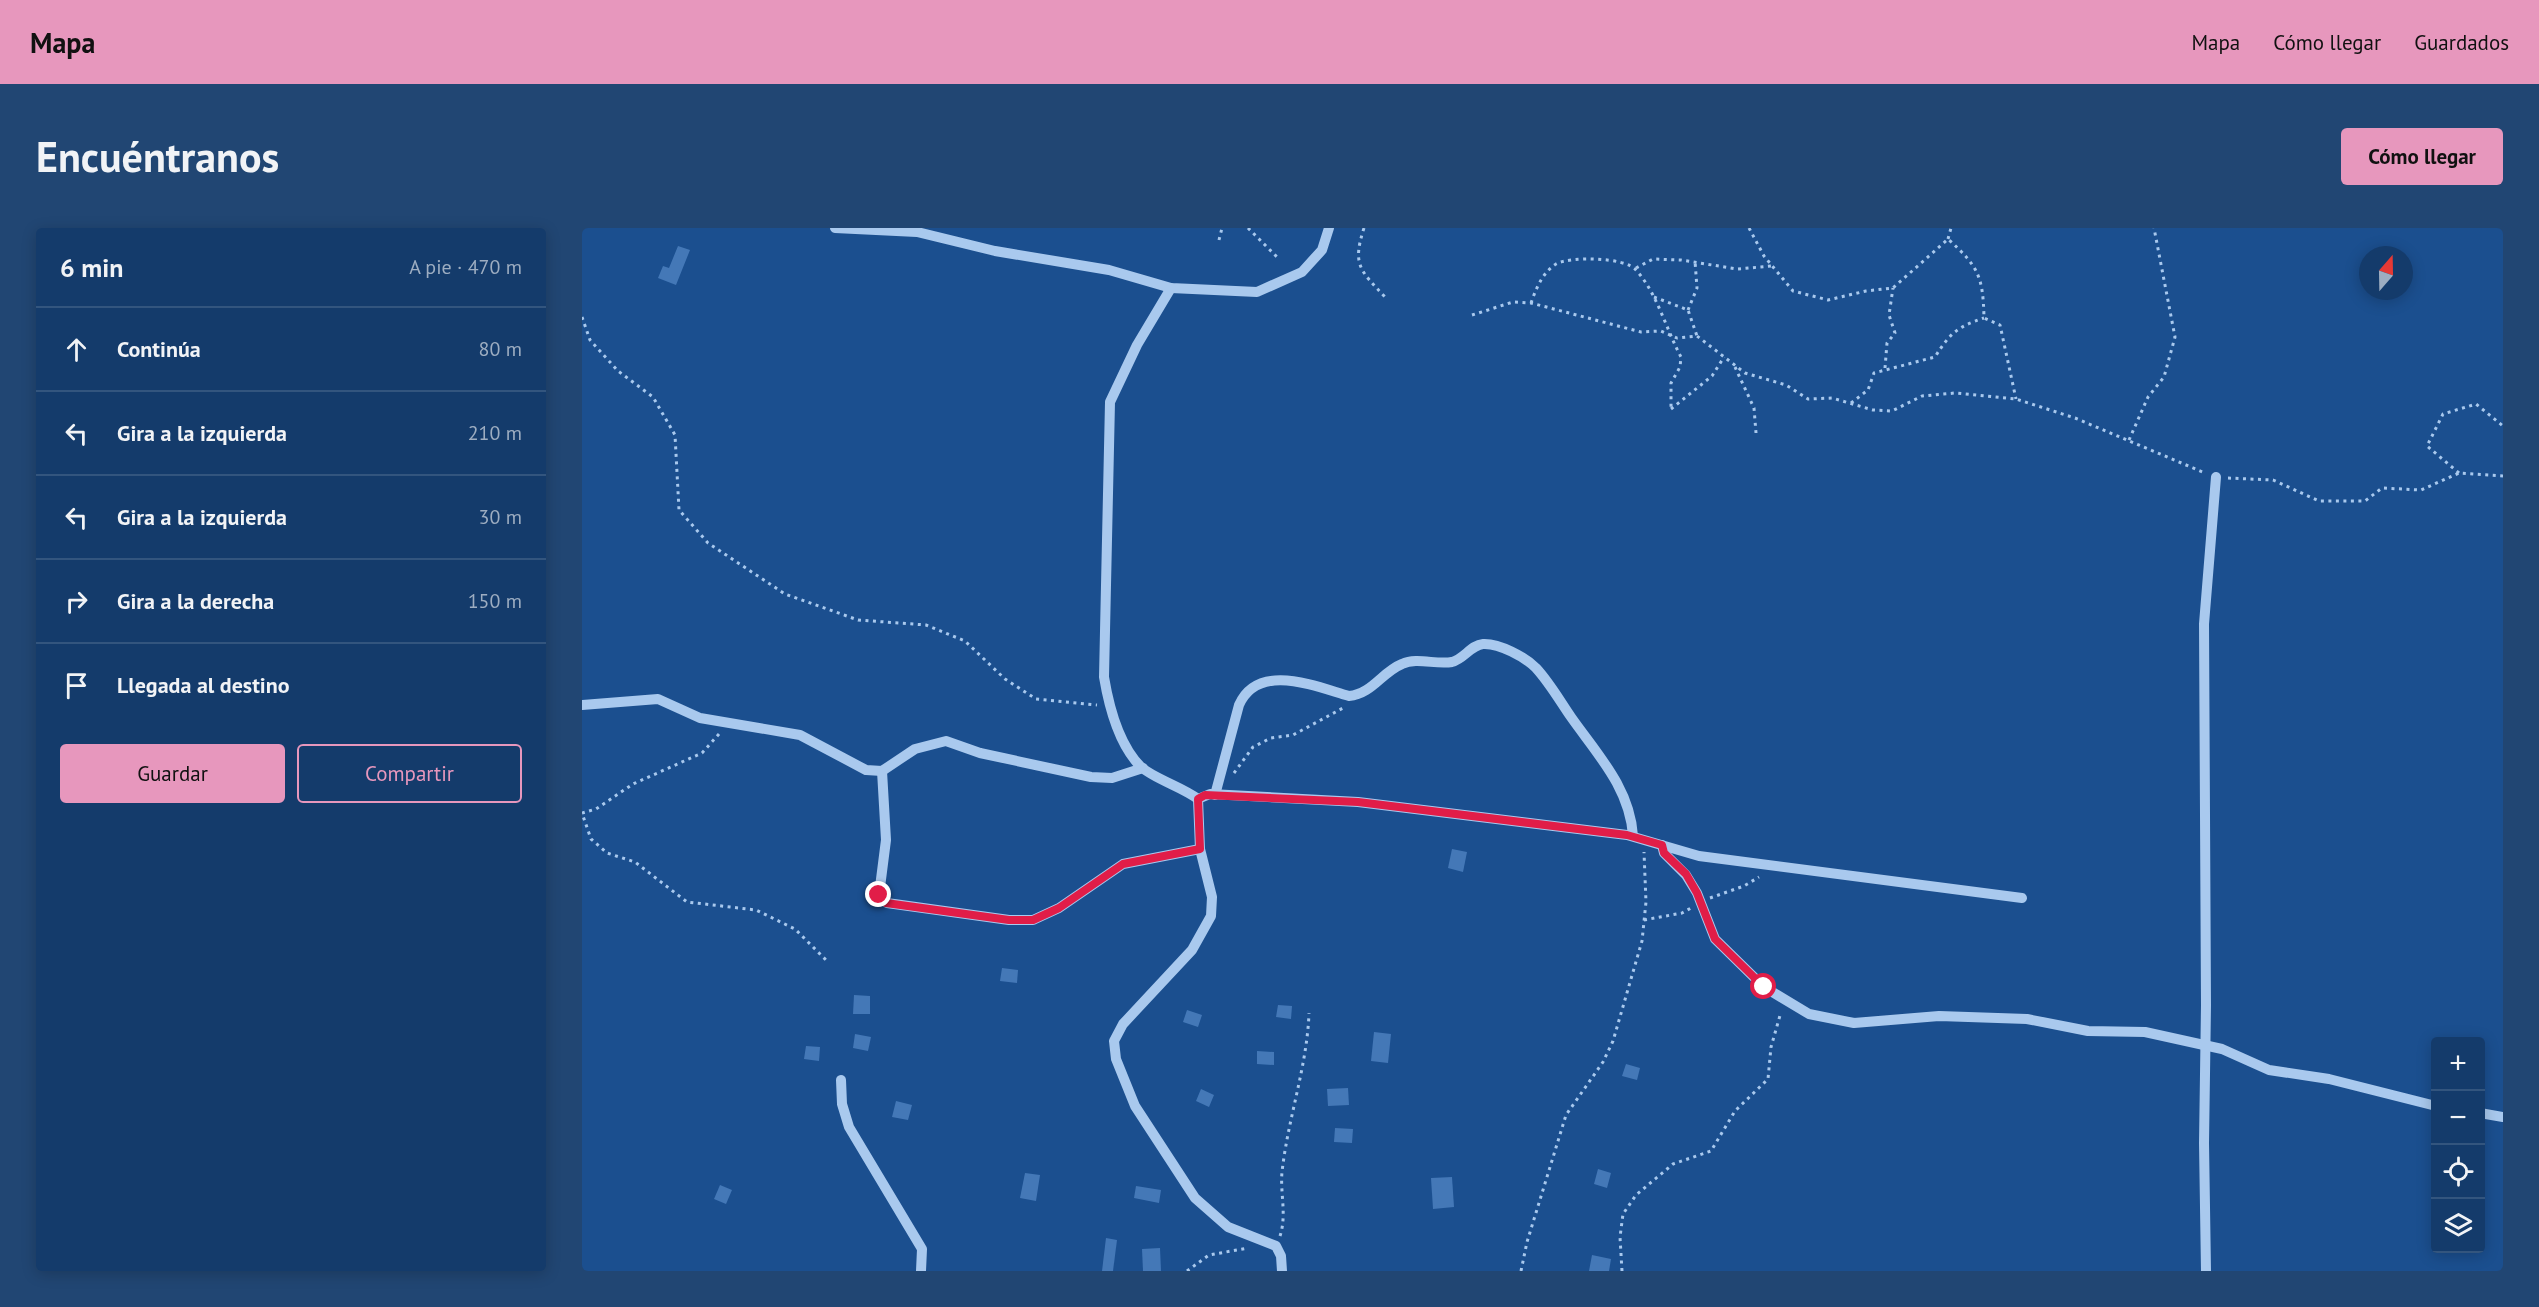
<!DOCTYPE html>
<html lang="es">
<head>
<meta charset="utf-8">
<style>
	:root { --surface:#143b6b; --page:#214673; --text:#f1f3f6; --muted:#9dadc1; --line:#33557e; --accent:#e797bd }
	body { margin:0; font-family:"PT Sans",sans-serif; background:var(--page); color:var(--text) }
	.controls { position:absolute; right:18px; bottom:18px; display:grid; overflow:hidden; border-radius:6px; box-shadow:0 3px 15px #0003 }
	.controls button { width:54px; height:54px; display:grid; place-items:center; padding:0; border:0; border-bottom:2px solid var(--line); background:var(--surface); color:var(--text); font:30px sans-serif }
	.compass { position:absolute; left:1777px; top:18px; width:54px; height:54px; border-radius:50%; background:var(--surface); box-shadow:0 3px 15px #0003; rotate:20deg }
	.stop { position:absolute; width:18px; height:18px; margin:-14px; border:4px solid #e11d48; border-radius:50%; background:#fff }
	.stop.end { background:#e11d48; border-color:#fff; box-shadow:0 2px 6px #0008 }
	.list { margin:0; padding:0; list-style:none }
	h2 { display:flex; justify-content:space-between; align-items:center; height:78px; margin:0; padding:0 24px; font-size:26px }
	h2 small { font-size:20px; font-weight:400; color:var(--muted) }
	.list li { display:grid; grid-template-columns:39px 1fr auto; gap:18px; align-items:center; box-sizing:border-box; height:84px; padding:0 24px; border-top:2px solid var(--line) }
	.list b { display:block; font-size:22px; white-space:nowrap }
	.list em { font-size:20px; font-style:normal; color:var(--muted) }
	.actions { display:flex; gap:12px; padding:18px 24px }
	.actions a { flex:1; padding:14px 0; border:2px solid var(--accent); border-radius:6px; text-align:center; font-size:21px; color:var(--accent) }
	.actions .main { background:var(--accent); color:#111 }
	.icon { flex:none; width:33px; height:33px; fill:none; stroke:currentColor; stroke-width:2; stroke-linecap:round; stroke-linejoin:round }
	.map { position:relative; flex:none; width:1921px; height:1043px; overflow:hidden; border-radius:6px }
	header { display:flex; align-items:center; gap:36px; box-sizing:border-box; height:84px; padding:0 30px; background:var(--accent); color:#111 }
	header strong { font-size:28px }
	nav { display:flex; gap:33px; margin-inline-start:auto; font-size:21px }
	.intro { display:flex; align-items:center; justify-content:space-between; box-sizing:border-box; height:144px; padding:0 36px }
	h1 { margin:0; font-size:42px }
	.button { padding:15px 27px; border-radius:6px; background:var(--accent); color:#111; font-size:21px; font-weight:700 }
	main { display:flex; gap:36px; padding:0 36px }
	aside { flex:1; background:var(--surface); border-radius:6px; box-shadow:0 3px 15px #0003 }
	.map>svg:first-child { display:block }
	.building { fill:#4478b7 }
	.lines { fill:none; stroke-linecap:round; stroke-linejoin:round }
	.path { stroke:#a9c9ee; stroke-width:3; stroke-dasharray:3 4.5; stroke-linecap:butt }
	.minor { stroke:#a9c9ee; stroke-width:10 }
	.route { stroke:#e11d48; stroke-width:8 }
</style>
</head>
<body>
<header>
<strong>Mapa</strong>
<nav><a>Mapa</a><a>Cómo llegar</a><a>Guardados</a></nav>
</header>
<div class="intro"><h1>Encuéntranos</h1><a class="button">Cómo llegar</a></div>
<main>
<aside>
<h2>6 min<small>A pie · 470 m</small></h2>
<ul class="list">
<li><svg class="icon" aria-label="ahead" viewBox="0 0 24 24"><path d="M12 20V5M6 11l6-6 6 6"/></svg><div><b>Continúa</b></div><em>80 m</em></li>
<li><svg class="icon" aria-label="left" viewBox="0 0 24 24"><path d="M17 20v-9H6M10 6l-5 5 5 5"/></svg><div><b>Gira a la izquierda</b></div><em>210 m</em></li>
<li><svg class="icon" aria-label="left" viewBox="0 0 24 24"><path d="M17 20v-9H6M10 6l-5 5 5 5"/></svg><div><b>Gira a la izquierda</b></div><em>30 m</em></li>
<li><svg class="icon" aria-label="right" viewBox="0 0 24 24"><path d="M7 20v-9h11M14 6l5 5-5 5"/></svg><div><b>Gira a la derecha</b></div><em>150 m</em></li>
<li><svg class="icon" aria-label="arrive" viewBox="0 0 24 24"><path d="M6 21V4h12l-3 4 3 4H6"/></svg><div><b>Llegada al destino</b></div></li>
</ul>
<div class="actions"><a class="main">Guardar</a><a>Compartir</a></div>
</aside>
<div class="map">
<svg width="1921" height="1043" viewBox="0 0 1921 1043">
	<rect width="100%" height="100%" fill="#1b4f8f"/>
	<g class="building">
		<path d="M96,18L108,22L94,57L76,50L81,38L87,40Z"/>
		<path d="M870,621L885,624L881,644L866,640Z"/>
		<path d="M420,740L436,742L435,755L418,753Z"/>
		<path d="M272,767L288,768V786H271Z"/>
		<path d="M696,777L710,778L709,791L694,789Z"/>
		<path d="M605,782L620,787L616,799L601,794Z"/>
		<path d="M792,804L809,806L806,835L789,833Z"/>
		<path d="M273,806L289,809L286,823L271,820Z"/>
		<path d="M224,818L238,819L237,833L222,831Z"/>
		<path d="M675,823L692,824V837L675,836Z"/>
		<path d="M1044,836L1058,840L1055,852L1040,848Z"/>
		<path d="M766,860L767,877L746,878L745,861Z"/>
		<path d="M619,861L632,867L627,879L614,873Z"/>
		<path d="M314,873L330,877L326,892L310,889Z"/>
		<path d="M753,900L771,901L770,915L752,914Z"/>
		<path d="M1016,941L1029,945L1025,960L1012,956Z"/>
		<path d="M443,945L458,947L454,973L438,970Z"/>
		<path d="M870,949L872,979L851,981L849,950Z"/>
		<path d="M138,957L150,962L144,976L132,971Z"/>
		<path d="M554,958L579,962L577,975L552,970Z"/>
		<path d="M524,1010L535,1012L531,1043H520Z"/>
		<path d="M578,1020L579,1043H561L560,1021Z"/>
		<path d="M1010,1027L1029,1031L1027,1043H1007Z"/>
	</g>
	<g class="lines">
		<g class="path">
			<path d="M666,0L696,30"/>
			<path d="M782,0C770,37 778,42 803,69"/>
			<path d="M1167,0L1182,28L1211,63L1246,72L1284,63L1311,60L1366,11C1397,39 1401,49 1402,90L1418,97L1434,171"/>
			<path d="M1366,11L1369,0"/>
			<path d="M637,12L640,0"/>
			<path d="M1054,40L1071,31L1099,32L1155,41L1190,38"/>
			<path d="M1072,69L1106,82L1115,108"/>
			<path d="M949,75C954,61 960,45 974,36C988,28 1043,29 1054,42C1075,65 1084,101 1099,129L1098,139L1089,155V181"/>
			<path d="M1106,82L1115,60L1113,33"/>
			<path d="M890,87L931,74L949,75L1059,104L1079,103L1095,110L1115,108L1163,145L1204,157L1226,171L1250,170L1291,182L1310,183L1340,168L1373,165L1434,171L1493,190L1623,245"/>
			<path d="M0,89L8,112L36,143L71,169L93,207L97,282L126,315L203,366L276,392L344,397L383,413L423,451L454,471L515,477"/>
			<path d="M1153,139L1172,180L1174,205"/>
			<path d="M1303,140L1305,115L1313,105L1307,87L1311,60"/>
			<path d="M1269,175L1286,162L1292,145L1353,129C1368,105 1375,99 1402,90"/>
			<path d="M1089,181L1130,148L1142,129"/>
			<path d="M1547,212L1566,169L1582,149L1593,109L1572,0"/>
			<path d="M1877,245L1845,218L1861,186L1894,176L1921,198"/>
			<path d="M1646,250L1691,252L1737,273H1783L1800,260L1839,262L1877,245L1921,248"/>
			<path d="M137,506L120,525L51,556L14,581L0,585L9,611L25,625L53,634L105,674L174,682L213,701L246,734"/>
			<path d="M652,545L671,519L689,510L711,507L761,480"/>
			<path d="M1128,670L1162,658L1177,649"/>
			<path d="M1062,692L1100,685L1109,680"/>
			<path d="M698,1008C705,987 698,965 700,944C706,890 725,839 727,785"/>
			<path d="M605,1043L627,1027L666,1020"/>
			<path d="M939,1043L945,1014L984,887L1021,834L1031,813L1060,713L1064,674L1062,624"/>
			<path d="M1040,1043L1038,1009L1041,986L1054,967L1091,936L1129,923L1153,883L1186,851L1189,819L1199,784"/>
		</g>
		<g class="minor">
			<path d="M253,0L335,4L413,23L527,42L589,60L675,64L720,44L740,22L747,0"/>
			<path d="M589,60L555,117L528,174L522,449C527,479 537,517 559,539C573,551 600,559 616,571L618,621L630,669L629,688L610,722L541,796L532,813L534,831L553,878L613,970L646,999L694,1018L699,1028L700,1043"/>
			<path d="M0,477L76,471L118,490L218,507L284,542L300,543L333,521L364,513L398,525L509,549L530,550L561,540"/>
			<path d="M300,543L304,612L297,667L305,675L427,692H451L477,680L541,636L618,621"/>
			<path d="M633,567L657,477C676,434 732,458 767,468C790,466 800,444 820,436C835,429 854,437 870,434C882,431 889,417 901,416C917,415 943,429 954,440C967,454 978,473 989,489C1015,526 1048,560 1051,608"/>
			<path d="M616,571L628,566L776,574L1045,607L1117,628L1440,670"/>
			<path d="M1080,617L1082,625L1104,647L1115,665L1133,711L1182,759L1227,786L1272,795L1357,788L1445,791L1506,803L1563,804L1640,821L1687,842L1747,851L1854,878"/>
			<path d="M259,852L260,876L267,899L340,1021L339,1043"/>
			<path d="M1898,885L1921,889"/>
			<path d="M1624,1043L1622,915L1624,777L1622,396L1634,249"/>
		</g>
	</g>
	<g class="lines">
		<path class="route" d="M297,667L304,675L427,692H451L477,680L541,636L618,621L616,571L623,567L776,574L1045,607L1080,617L1082,625L1104,646L1115,665L1133,711L1182,759"/>
	</g>
</svg>
<div class="controls">
<button>+</button>
<button>−</button>
<button><svg class="icon" aria-label="locate" viewBox="0 0 24 24"><circle cx="12" cy="12" r="6"/><path d="M12 2v4M12 18v4M2 12h4M18 12h4"/></svg></button>
<button><svg class="icon" aria-label="layers" viewBox="0 0 24 24"><path d="M12 4l9 5-9 5-9-5zM3 14l9 5 9-5"/></svg></button>
</div>
<svg class="compass" viewBox="-18 -18 36 36"><path d="M0-13l5 13h-10z" fill="#e53935"/><path d="M0 13l5-13h-10z" fill="#9dadc1"/></svg>
<div class="stop" style="left:1182px;top:759px"></div>
<div class="stop end" style="left:297px;top:667px"></div>
</div>
</main>
</body>
</html>
